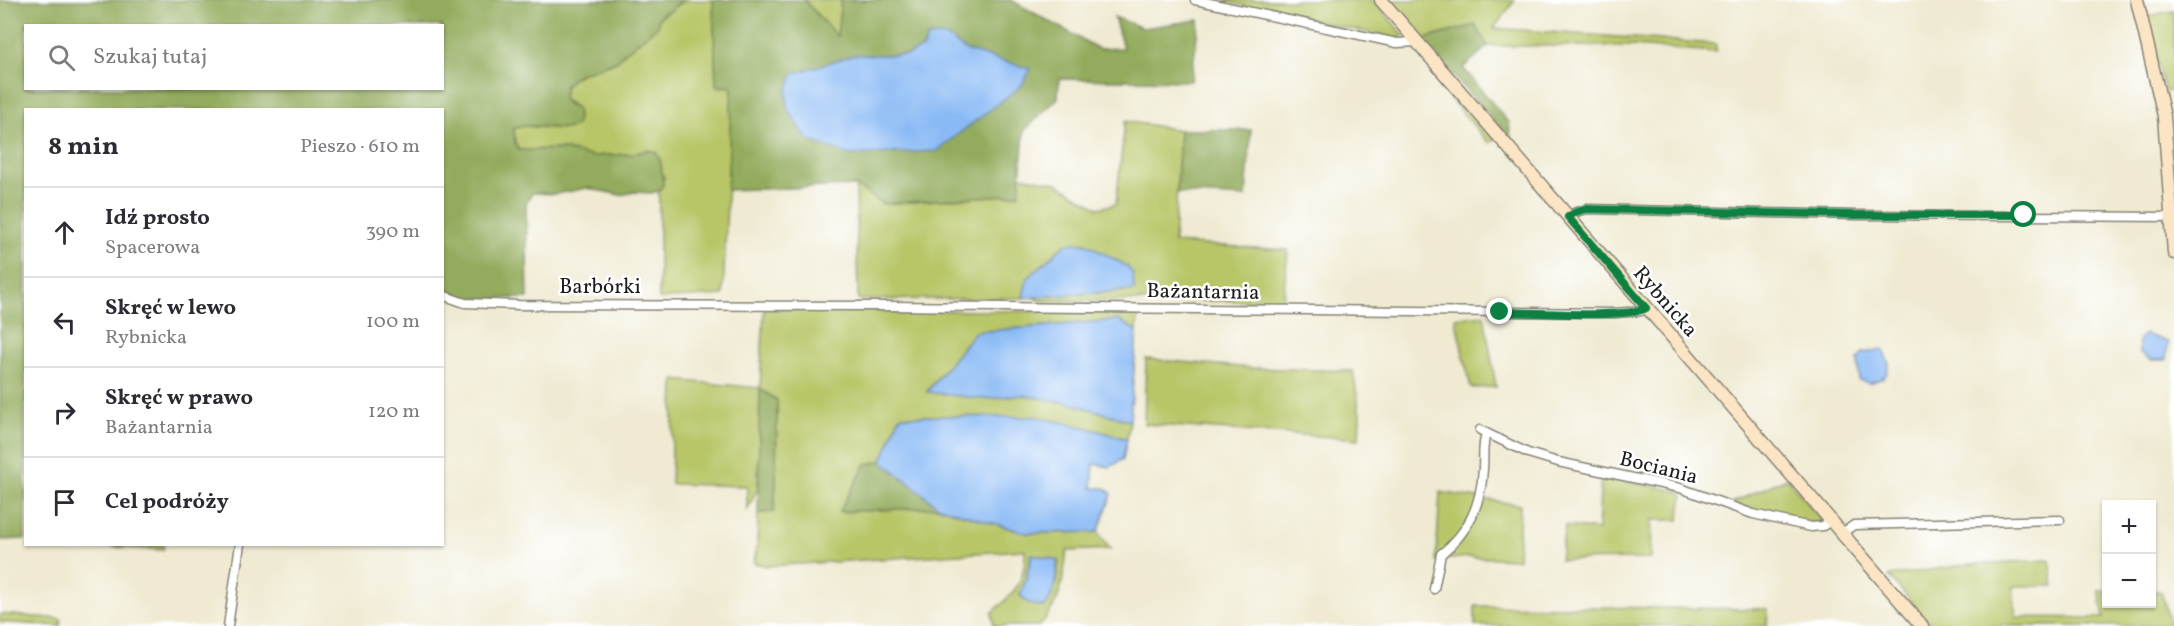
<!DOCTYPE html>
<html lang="pl">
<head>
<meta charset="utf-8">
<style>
	:root { --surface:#fff; --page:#f7f7f7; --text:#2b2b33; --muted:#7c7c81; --line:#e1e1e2 }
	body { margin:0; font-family:Vollkorn,serif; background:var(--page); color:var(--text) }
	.controls { position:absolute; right:18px; bottom:18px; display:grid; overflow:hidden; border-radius:0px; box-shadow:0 2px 4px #0004 }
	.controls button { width:54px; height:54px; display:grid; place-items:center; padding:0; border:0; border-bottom:2px solid var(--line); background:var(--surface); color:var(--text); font:30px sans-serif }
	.stop { position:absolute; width:18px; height:18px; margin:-14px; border:4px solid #0b8043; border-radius:50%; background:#fff }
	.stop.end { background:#0b8043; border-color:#fff; box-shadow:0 2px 6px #0008 }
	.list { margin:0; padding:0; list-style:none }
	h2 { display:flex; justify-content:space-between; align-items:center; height:78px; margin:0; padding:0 24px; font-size:26px }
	h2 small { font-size:20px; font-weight:400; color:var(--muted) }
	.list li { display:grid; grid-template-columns:39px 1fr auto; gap:18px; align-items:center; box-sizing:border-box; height:90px; padding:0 24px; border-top:2px solid var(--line) }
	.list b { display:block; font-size:22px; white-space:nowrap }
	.list p { margin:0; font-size:20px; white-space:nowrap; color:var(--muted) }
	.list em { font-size:20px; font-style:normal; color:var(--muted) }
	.icon { flex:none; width:33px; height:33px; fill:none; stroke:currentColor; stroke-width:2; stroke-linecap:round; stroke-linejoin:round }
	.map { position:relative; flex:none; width:2174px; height:626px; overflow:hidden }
	.search { position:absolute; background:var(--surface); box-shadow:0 2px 4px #0004; left:24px; top:24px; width:420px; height:66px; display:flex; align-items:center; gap:15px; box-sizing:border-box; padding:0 21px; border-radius:0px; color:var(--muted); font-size:22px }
	.panel { position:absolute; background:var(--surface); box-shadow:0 2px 4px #0004; left:24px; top:108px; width:420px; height:438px; border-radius:0px }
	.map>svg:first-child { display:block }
	.green { fill:#b8c668; stroke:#6a7142; stroke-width:1.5; fill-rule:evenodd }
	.forest { fill:#92ab5c; stroke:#57643c; stroke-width:1.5; fill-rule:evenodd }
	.water { fill:#89baf5; stroke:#526b88; stroke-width:1.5 }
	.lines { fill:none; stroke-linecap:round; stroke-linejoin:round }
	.street-casing { stroke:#868376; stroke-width:11 }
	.secondary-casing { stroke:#868376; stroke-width:15 }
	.street { stroke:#fff; stroke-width:8 }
	.secondary { stroke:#fce5c4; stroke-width:12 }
	.route { stroke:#0b8043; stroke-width:8 }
	.labels { text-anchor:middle; stroke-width:5; stroke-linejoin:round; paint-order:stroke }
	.street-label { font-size:21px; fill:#1c1c1c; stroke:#fff }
</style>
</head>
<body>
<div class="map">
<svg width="2174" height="626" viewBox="0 0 2174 626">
	<rect width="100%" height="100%" fill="#fff"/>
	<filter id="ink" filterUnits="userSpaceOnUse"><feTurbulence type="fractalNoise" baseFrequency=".0167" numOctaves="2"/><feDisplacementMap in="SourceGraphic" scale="12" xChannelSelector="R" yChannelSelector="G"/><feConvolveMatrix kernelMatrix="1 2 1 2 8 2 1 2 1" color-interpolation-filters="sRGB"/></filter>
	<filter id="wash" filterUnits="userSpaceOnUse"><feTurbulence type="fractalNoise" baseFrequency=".008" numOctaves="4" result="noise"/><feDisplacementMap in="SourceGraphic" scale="24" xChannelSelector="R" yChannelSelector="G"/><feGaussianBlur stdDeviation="1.35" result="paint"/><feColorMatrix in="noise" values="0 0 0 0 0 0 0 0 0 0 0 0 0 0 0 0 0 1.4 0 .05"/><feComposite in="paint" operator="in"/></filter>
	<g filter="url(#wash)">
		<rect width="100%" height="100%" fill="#efead1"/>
		<g class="green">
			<path d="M686,0H713L716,85L732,86L723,295L659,299V191L664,177L648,150L632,154L592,156L561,149L519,150L515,143L514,129L522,126L567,129L578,113L575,107L563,99C561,71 598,71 616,61C622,57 627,49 632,44C648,29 667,9 686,0Z"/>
			<path d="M804,0H841L837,37Z"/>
			<path d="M1227,0H1373L1404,35L1398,39L1226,2Z"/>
			<path d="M1387,0H1515L1494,28L1716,44V52L1632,46H1488L1474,25L1421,40Z"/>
			<path d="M2174,11V90L2165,92L2146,16Z"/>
			<path d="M1440,77L1495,139L1489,143L1440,87Z"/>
			<path d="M1125,121L1180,130L1174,243L1288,250L1283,301H1040L1032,297L1134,290L1127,266L1085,243L1065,244L1028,279L1023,298L858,300L856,186L883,204L1019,194L1020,176L1057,183L1098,208L1116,204Z"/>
			<path d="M764,309L1138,312L1137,331L1118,320L975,332L927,391L983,399L1022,395L1070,403L1130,421L1127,439L1088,428L1038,417L900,416L882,461L866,464L840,512L939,507L1026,533L1098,532L1110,549L1067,551C1062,584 1063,599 1039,626H994L992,613C1014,593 1026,582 1025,550L766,566L754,563L757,547L758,513L774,512L776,482L777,400L760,389L758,488L747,511V486L671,484L674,380L760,388ZM1031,555L1059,561L1056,584L1044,607C1034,605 1026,604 1020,595L1026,579Z"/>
			<path d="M1484,315L1496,387L1471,388L1455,318Z"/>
			<path d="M1146,359L1253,368L1353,371L1360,415L1359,439L1144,424Z"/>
			<path d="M1601,476L1679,491L1683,496L1679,520H1652L1651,559L1560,560L1565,526L1598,530Z"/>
			<path d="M1787,478L1823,521C1808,529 1750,509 1732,503Z"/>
			<path d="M1440,492L1520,505L1518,559L1468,557L1436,561Z"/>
			<path d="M89,545H164L163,550Z"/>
			<path d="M2050,560L2054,586H2013L2016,617L2104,618L2099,590H2106V604H2152V590L2161,592L2171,626H1932L1889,576L1970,564Z"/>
			<path d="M1475,606L1768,609L1767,626H1475Z"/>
			<path d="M0,614L61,619L60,626L0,622Z"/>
		</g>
		<g class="forest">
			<path d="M0,0H686L675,5L671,11L663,13L658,19V26L623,54L618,60L577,75L565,85L563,99L568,104L575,107C579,115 579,119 575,127C555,132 532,121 514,129L515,143L519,150L561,149L592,156L632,154L648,150L656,152L661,162L663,185L659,191L651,193L635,192L620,195L587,188L556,194L532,193L526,204L528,298L467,299L443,288L442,110H26L25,539L0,540ZM26,26H442V88H26Z"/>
			<path d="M713,0H804L837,36L841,0H1011L1099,49L1123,48L1114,17L1143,28L1199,20L1191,81L1059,79L1058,98L1024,131L1019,194L883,204L856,186L727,190L732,87L716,86ZM949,38L965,50L1031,70L853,55H907Z"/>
			<path d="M1475,25L1488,46L1463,68L1509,123L1511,140L1421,40Z"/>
			<path d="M1180,130H1251L1246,197L1177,193Z"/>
			<path d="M760,389L777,400L776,482L774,512L758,513Z"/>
			<path d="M882,461L939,507L839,512L866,464Z"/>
		</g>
		<g class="water">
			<path d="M940,36L949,38L965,50L1031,69L1021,86L936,151L850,155L808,140L787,108V91L793,74L853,55H907L923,48L927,37Z"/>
			<path d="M1085,243L1127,266L1133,274L1134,290L1023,298L1027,279L1065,244Z"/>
			<path d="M1118,320L1137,331L1130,421L1070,403L1022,395L983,399L927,392L975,332Z"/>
			<path d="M2145,334L2168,342L2166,360H2151L2139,352V339Z"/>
			<path d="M1882,349L1889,363L1887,373L1883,378L1869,383L1859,380L1858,359L1863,353Z"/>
			<path d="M900,416L1038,417L1088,428L1127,439L1123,459L1110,467L1094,464L1092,488H1105L1112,494L1098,532L1026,533L939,507L882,461Z"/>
			<path d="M1032,554L1057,560C1056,578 1056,592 1045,607C1034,605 1026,604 1020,595L1026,579Z"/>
		</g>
	</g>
	<g filter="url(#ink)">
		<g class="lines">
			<defs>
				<g id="street">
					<path d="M1195,0L1397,43L1417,42"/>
					<path d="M1568,217L1576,212L1587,209L1855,215L2171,217"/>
					<path d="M442,295L465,303L519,305L885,306L1615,313L1641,311L1646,308"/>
					<path d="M1480,430L1528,453L1558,462L1680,488L1753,514L1811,527L1823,526L1831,520"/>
					<path d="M1842,533L1854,525L2060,520"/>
					<path d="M1434,589L1441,554C1469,532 1481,505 1483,469C1484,455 1482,447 1486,433"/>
					<path d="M228,626L240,544"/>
				</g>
				<g id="secondary">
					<path d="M1381,0L1922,626"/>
					<path d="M2137,0L2164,116L2174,253"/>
				</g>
			</defs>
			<use href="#street" class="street-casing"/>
			<use href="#secondary" class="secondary-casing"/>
			<use href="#street" class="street"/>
			<use href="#secondary" class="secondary"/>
		</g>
	</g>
	<g class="lines" filter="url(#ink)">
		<path class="route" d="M1500,312C1527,312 1628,319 1646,308L1568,217L1576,212L1587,209L1855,215H2024"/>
	</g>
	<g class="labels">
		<g class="street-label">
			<text x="600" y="293">Barbórki</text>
			<text transform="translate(1203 291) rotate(1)" y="7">Bażantarnia</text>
			<text transform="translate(1666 301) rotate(49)" y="7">Rybnicka</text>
			<text transform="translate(1659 467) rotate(14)" y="7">Bociania</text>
		</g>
	</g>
</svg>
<div class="controls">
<button>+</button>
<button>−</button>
</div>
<div class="stop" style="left:2024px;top:215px"></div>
<div class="stop end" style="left:1500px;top:312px"></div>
<div class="search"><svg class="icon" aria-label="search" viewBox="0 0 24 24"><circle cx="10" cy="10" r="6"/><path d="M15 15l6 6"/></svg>Szukaj tutaj</div>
<section class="panel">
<h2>8 min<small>Pieszo · 610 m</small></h2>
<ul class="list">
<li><svg class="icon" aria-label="ahead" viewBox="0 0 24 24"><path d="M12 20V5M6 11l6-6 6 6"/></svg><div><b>Idź prosto</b><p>Spacerowa</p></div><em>390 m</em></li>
<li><svg class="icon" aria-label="left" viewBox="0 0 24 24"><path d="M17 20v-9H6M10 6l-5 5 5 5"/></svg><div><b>Skręć w lewo</b><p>Rybnicka</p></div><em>100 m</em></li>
<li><svg class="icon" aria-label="right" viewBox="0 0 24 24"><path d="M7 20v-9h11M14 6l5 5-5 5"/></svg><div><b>Skręć w prawo</b><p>Bażantarnia</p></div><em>120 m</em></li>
<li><svg class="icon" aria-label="arrive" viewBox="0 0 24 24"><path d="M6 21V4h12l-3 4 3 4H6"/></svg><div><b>Cel podróży</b></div></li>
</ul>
</section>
</div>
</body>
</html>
